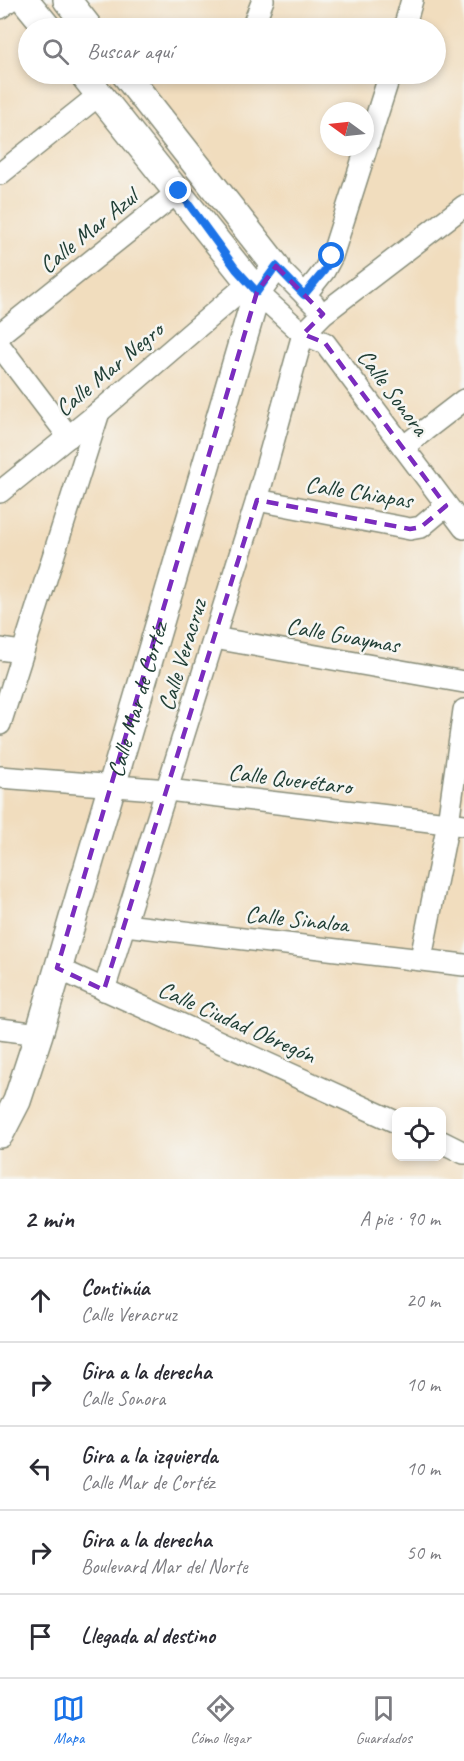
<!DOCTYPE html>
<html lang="es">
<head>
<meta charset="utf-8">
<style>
	:root { --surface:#fff; --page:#f7f7f7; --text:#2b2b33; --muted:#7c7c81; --line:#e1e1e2; --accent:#1a73e8 }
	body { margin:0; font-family:Caveat,sans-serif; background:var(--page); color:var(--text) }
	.controls { position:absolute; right:18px; bottom:18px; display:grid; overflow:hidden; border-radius:12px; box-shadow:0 3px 9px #0003 }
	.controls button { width:54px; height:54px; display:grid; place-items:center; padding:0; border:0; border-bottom:2px solid var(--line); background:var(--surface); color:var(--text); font:30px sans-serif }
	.compass { position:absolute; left:320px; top:102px; width:54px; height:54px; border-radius:50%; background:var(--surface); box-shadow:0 3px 9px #0003; rotate:285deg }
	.stop { position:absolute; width:18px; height:18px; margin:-14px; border:4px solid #1a73e8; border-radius:50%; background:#fff }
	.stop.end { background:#1a73e8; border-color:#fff; box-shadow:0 2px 6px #0008 }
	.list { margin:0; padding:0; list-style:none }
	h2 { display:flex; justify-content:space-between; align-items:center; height:78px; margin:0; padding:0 24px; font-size:26px }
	h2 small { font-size:20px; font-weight:400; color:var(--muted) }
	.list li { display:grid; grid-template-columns:39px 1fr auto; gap:18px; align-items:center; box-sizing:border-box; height:84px; padding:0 24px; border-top:2px solid var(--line) }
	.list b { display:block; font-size:22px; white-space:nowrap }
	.list p { margin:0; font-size:20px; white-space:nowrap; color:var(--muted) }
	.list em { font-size:20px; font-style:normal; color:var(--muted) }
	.icon { flex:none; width:33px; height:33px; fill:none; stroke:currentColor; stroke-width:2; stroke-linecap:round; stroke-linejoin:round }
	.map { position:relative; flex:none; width:464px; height:1179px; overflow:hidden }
	.search { position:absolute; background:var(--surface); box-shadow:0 3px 9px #0003; left:18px; right:18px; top:18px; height:66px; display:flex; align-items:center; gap:15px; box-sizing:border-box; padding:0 21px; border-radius:33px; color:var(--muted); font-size:22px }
	.sheet { height:498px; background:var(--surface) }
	nav { display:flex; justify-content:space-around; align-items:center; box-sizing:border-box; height:84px; border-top:2px solid var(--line); background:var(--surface); font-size:16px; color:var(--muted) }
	nav a { display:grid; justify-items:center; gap:3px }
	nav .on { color:var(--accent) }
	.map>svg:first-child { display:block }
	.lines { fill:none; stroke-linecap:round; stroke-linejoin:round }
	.minor-casing { stroke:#888d79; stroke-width:24 }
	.tertiary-casing { stroke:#888d79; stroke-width:30 }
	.minor { stroke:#fff; stroke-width:21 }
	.tertiary { stroke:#fff; stroke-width:27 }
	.route { stroke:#1a73e8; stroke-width:8 }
	.marked { fill:none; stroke:#7b2cbf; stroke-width:4.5; stroke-dasharray:12 8; stroke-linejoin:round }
	.labels { text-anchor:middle; stroke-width:5; stroke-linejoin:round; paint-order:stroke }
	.street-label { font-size:24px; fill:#1f3d34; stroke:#f6f6f2 }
</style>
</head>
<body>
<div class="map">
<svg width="464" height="1179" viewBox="0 0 464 1179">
	<rect width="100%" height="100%" fill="#f6f6f2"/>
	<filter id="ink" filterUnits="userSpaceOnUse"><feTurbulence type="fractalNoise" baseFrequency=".0167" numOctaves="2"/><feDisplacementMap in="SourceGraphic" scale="12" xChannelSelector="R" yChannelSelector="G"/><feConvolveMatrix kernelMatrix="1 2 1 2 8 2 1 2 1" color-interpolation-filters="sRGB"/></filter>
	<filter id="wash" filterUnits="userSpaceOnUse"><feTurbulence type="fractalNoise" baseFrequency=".008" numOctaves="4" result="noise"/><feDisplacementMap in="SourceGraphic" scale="24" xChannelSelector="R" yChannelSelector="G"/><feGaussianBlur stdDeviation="1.35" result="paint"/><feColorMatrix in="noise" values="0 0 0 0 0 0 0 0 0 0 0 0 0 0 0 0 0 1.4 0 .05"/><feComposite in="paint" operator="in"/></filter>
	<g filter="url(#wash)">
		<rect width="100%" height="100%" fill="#f1ddbe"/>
	</g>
	<g filter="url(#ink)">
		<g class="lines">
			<defs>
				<g id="minor">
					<path d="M0,8L10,0"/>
					<path d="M252,28L263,0"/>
					<path d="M404,28L412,0"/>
					<path d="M0,174L100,94"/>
					<path d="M276,266L314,304"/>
					<path d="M257,292L303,334L325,343L464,528"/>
					<path d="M305,295L324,271L332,256L390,74"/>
					<path d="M0,334L179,191"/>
					<path d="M0,346L69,437"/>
					<path d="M403,447L464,400"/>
					<path d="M0,492L99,412L249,283"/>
					<path d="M257,500L410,529L421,527L446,506"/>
					<path d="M214,638L464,682"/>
					<path d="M0,649L21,652"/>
					<path d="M0,724L99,412"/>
					<path d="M0,777L168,790L464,825"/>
					<path d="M125,925L464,965"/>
					<path d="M421,958L448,823L464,710"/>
					<path d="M57,968L396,1122"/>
					<path d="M104,990L257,500L303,334L323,314L464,206"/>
					<path d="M0,1029L39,1034"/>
					<path d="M442,1142L464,1153"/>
				</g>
				<g id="tertiary">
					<path d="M25,0L48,28"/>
					<path d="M67,0L89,28"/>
					<path d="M83,74L257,292"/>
					<path id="s1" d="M0,1134L17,1101L39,1034L257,292L276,266L125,74"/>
				</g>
			</defs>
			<use href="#minor" class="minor-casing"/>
			<use href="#tertiary" class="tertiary-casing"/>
			<use href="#minor" class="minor"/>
			<use href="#tertiary" class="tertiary"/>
		</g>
	</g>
	<g class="lines" filter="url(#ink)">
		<path class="route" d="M179,191L236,269L257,292L276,266L304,295L324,271L332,256"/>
	</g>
	<path class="marked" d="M276,266L323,314L303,334L325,343L446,506L421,527L410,529L257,500L104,990L57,968L257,292Z"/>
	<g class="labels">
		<g class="street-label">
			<text transform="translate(88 231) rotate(-39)" y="8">Calle Mar Azul</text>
			<text transform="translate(109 369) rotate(-40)" y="8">Calle Mar Negro</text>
			<text transform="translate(393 392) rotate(53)" y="8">Calle Sonora</text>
			<text transform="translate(359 492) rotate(9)" y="8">Calle Chiapas</text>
			<text transform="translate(343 635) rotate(10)" y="8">Calle Guaymas</text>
			<text transform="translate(182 655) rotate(-73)" y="8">Calle Veracruz</text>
			<text dy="8" stroke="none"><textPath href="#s1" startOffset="456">Calle Mar de Cortéz</textPath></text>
			<text transform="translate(290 779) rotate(7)" y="8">Calle Querétaro</text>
			<text transform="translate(297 919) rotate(6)" y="8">Calle Sinaloa</text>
			<text transform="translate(237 1022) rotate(24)" y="8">Calle Ciudad Obregón</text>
		</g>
	</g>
</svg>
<div class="controls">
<button><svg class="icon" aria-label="locate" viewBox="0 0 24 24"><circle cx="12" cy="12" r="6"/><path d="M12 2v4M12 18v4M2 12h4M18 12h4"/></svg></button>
</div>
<svg class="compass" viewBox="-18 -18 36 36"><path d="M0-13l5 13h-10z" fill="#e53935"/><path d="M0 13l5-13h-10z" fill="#7c7c81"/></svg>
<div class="stop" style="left:332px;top:256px"></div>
<div class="stop end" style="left:179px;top:191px"></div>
<div class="search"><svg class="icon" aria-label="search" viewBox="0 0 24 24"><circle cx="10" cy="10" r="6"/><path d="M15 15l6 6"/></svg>Buscar aquí</div>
</div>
<section class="sheet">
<h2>2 min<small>A pie · 90 m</small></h2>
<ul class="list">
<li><svg class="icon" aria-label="ahead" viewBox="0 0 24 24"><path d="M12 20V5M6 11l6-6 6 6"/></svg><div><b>Continúa</b><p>Calle Veracruz</p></div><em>20 m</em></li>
<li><svg class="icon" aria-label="right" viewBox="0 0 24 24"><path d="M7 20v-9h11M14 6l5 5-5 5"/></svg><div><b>Gira a la derecha</b><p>Calle Sonora</p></div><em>10 m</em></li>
<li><svg class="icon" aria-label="left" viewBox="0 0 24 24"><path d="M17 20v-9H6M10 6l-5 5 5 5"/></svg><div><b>Gira a la izquierda</b><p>Calle Mar de Cortéz</p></div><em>10 m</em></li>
<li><svg class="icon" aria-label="right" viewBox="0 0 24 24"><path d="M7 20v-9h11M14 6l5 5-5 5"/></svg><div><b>Gira a la derecha</b><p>Boulevard Mar del Norte</p></div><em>50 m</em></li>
<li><svg class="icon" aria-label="arrive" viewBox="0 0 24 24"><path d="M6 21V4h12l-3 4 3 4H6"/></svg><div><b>Llegada al destino</b></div></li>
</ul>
</section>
<nav>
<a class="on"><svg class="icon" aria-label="map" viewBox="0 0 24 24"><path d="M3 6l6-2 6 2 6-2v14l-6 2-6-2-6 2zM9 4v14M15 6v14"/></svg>Mapa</a>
<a><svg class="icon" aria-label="directions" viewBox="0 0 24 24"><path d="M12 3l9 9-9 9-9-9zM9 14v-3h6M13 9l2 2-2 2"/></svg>Cómo llegar</a>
<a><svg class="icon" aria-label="saved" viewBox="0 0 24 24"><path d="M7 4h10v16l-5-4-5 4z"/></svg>Guardados</a>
</nav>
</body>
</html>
